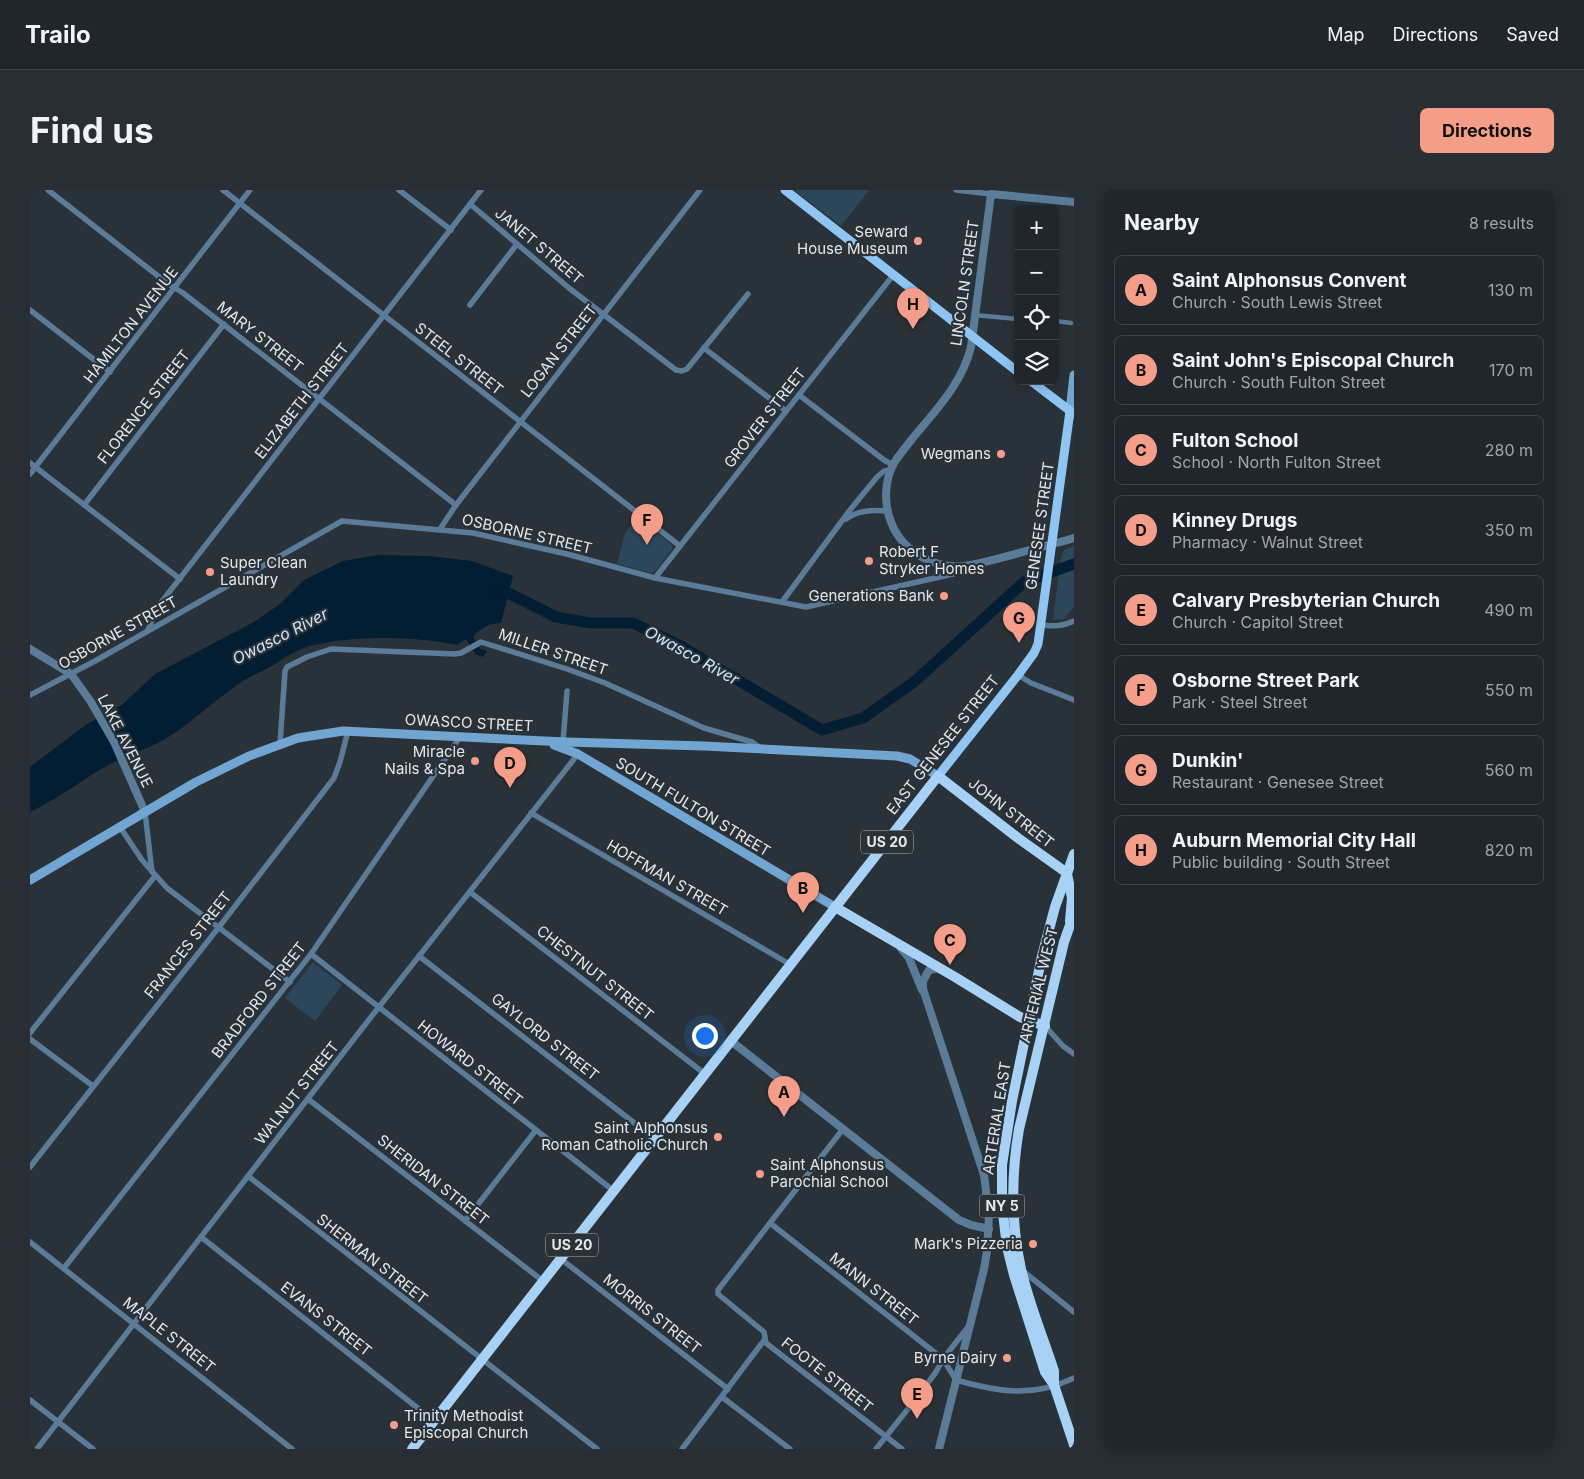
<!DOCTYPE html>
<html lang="en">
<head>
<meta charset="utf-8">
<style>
	:root { --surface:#20262b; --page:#282e33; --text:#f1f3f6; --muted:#a2a5a9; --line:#3d4347; --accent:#f49e89 }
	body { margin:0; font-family:Inter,sans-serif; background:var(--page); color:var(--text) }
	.controls { position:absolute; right:15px; top:15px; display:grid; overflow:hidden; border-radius:8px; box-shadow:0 2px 12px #0003 }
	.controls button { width:45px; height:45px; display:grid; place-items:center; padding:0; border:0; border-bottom:1px solid var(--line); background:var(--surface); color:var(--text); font:25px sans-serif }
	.you { position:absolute; left:674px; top:845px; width:18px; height:18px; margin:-12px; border:4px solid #fff; border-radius:50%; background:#1a73e8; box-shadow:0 0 0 8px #1a73e833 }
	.badge { display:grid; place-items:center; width:32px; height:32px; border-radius:50%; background:var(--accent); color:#111; font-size:16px; font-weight:700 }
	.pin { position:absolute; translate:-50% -41px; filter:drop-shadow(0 1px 2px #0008) }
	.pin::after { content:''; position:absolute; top:26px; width:18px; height:15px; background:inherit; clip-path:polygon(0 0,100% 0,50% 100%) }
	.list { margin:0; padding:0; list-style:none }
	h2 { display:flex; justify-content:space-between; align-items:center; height:65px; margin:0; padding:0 20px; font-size:21px }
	h2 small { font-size:16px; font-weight:400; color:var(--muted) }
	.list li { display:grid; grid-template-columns:32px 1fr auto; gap:15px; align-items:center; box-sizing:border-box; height:70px; margin:0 10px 10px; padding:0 10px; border:1px solid var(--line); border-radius:8px }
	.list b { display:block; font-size:19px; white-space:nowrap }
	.list p { margin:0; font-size:16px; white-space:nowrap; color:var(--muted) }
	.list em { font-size:16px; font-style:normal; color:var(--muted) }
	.icon { flex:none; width:28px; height:28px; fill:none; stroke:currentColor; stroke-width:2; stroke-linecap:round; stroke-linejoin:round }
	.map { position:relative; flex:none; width:1044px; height:1259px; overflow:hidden; border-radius:8px }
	header { display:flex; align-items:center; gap:30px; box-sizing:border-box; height:70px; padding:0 25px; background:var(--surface); border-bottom:1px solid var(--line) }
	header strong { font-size:24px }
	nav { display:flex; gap:28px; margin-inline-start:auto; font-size:18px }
	.intro { display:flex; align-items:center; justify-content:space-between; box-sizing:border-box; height:120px; padding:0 30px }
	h1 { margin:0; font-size:35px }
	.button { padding:12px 22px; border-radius:8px; background:var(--accent); color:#111; font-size:18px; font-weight:700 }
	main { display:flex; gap:30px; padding:0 30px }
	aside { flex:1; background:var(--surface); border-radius:8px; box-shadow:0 2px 12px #0003 }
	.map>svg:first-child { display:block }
	.green { fill:#2c465a }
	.water { fill:#011e32 }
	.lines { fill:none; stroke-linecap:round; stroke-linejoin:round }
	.river { stroke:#011e32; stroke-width:11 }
	.pedestrian { stroke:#5b7c98; stroke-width:4.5 }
	.minor { stroke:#5b7c98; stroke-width:5.5 }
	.tertiary { stroke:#5b7c98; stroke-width:8 }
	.secondary { stroke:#71a6d2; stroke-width:9 }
	.primary { stroke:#8fc5f3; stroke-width:9 }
	.trunk { stroke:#a7d2f6; stroke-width:10 }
	.poi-dot { fill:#f49e89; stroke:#2a3239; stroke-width:2 }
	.labels { text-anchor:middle; stroke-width:4.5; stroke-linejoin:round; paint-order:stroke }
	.shield { fill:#2a3239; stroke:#acb1b6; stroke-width:1 }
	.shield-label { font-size:14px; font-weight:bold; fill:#e3e8ec }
	.poi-label { font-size:15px; fill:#e3e8ec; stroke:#2a3239; text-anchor:end }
	.street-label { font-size:15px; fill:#e3e8ec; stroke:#2a3239 }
	.water-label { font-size:16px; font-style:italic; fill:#cce4f9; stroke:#2a3239 }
</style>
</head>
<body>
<header>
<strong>Trailo</strong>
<nav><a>Map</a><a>Directions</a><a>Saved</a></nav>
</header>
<div class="intro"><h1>Find us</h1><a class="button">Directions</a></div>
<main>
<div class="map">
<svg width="1044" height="1259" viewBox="0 0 1044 1259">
	<rect width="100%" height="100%" fill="#2a3239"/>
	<g class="green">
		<path d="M764,0H839L811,36Z"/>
		<path d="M607,328L641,354L643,358L626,380L622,383L587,374L595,343Z"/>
		<path d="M1044,356V417L1034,429L1023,430L1031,367L1035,359Z"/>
		<path d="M283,772L312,795L285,831L255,808Z"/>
	</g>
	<path class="water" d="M347,365L400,366L442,371L483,386L471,433C459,433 452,438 443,446L450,459L457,461L453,467L445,464L436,449L427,455C384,446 323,445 280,456C265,460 252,470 240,477C231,482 221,486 213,491C187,508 166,529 140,546C121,558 98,565 78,575C52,590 28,609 0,622V577L57,534L92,515L125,484L224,432L250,414L274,390L313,371Z"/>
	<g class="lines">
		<path class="river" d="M464,402L478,403L526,427L561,433H603L649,455L792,540L833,528L884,492L994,392L1044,374"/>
		<g class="pedestrian">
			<path d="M944,125L988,129"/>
			<path d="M1025,131L1041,133"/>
		</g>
		<g class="minor">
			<path d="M18,0L137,93L153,103L426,315"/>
			<path d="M193,0L650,356"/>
			<path d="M369,0L421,40"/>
			<path d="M926,0L961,4"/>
			<path d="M440,14L539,98L646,180L652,181L657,179L718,104"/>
			<path d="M440,115L487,54"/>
			<path d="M0,120L80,182"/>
			<path d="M674,158L756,221"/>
			<path d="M769,205L854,270L863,275"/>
			<path d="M0,273L150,389"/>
			<path d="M0,284L220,0"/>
			<path d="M54,315L194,134"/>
			<path d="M816,329C828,320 843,320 857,321"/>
			<path d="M410,339L426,315L670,0"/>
			<path d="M625,388L864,84"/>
			<path d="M752,412L820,320L847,287L854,281L861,280"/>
			<path d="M1011,435C1024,436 1032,437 1044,431"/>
			<path d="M118,440L125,423L130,414L451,0"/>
			<path d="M988,485L1001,493L1044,510"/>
			<path d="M0,505L65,471L312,331L443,343L537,364L625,388L776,417L923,384L928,382L934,376"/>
			<path d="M533,552L537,501"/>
			<path d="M250,554L255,481L257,477L277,467L301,459L425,464L431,463L451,452L537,479L575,493L674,538L722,552L732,559"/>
			<path d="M115,622L122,682"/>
			<path d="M501,623L761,775"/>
			<path d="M90,637L112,670L137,698L260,792"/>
			<path d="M440,702L675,884"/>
			<path d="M281,764L584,1001"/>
			<path d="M389,766L625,949"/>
			<path d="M1015,836L1033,856L1044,864"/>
			<path d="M0,843L125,686"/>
			<path d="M0,849L63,896"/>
			<path d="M278,909L513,1091"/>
			<path d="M813,939L688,1100V1104L734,1142L736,1153L872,1259"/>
			<path d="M0,977L189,737L304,588L310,572L318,541"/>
			<path d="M218,986L567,1259"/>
			<path d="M435,1031L506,940"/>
			<path d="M740,1033L913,1169L926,1190C968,1202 1003,1208 1044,1188"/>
			<path d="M171,1047L404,1231"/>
			<path d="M0,1052L262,1259"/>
			<path d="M531,1069L698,1199"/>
			<path d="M34,1078L281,764L430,547"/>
			<path d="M993,1081L1044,1122"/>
			<path d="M692,1207L760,1259"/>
			<path d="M0,1210L63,1259"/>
			<path d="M7,1259L334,836L548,564"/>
			<path d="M652,1259L735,1149"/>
			<path d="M846,1259L889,1205L906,1182L913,1169L938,1137"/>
		</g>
		<g class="tertiary">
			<path d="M1044,12L961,4L941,157C932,194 905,221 882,249C876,257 869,265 864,273C854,291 854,314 861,332C872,361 903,379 934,376C950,374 966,369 982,365C1002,359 1023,354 1044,348"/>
			<path d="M0,459L41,484L61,512L84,552L115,622"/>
			<path d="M870,757L879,768L892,800"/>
			<path d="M701,851L929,1030L941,1035L959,1039"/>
			<path d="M909,1259L954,1079L957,1061L959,1025L954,985L893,799V791L899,780L910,778"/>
		</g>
		<g class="secondary">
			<path d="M1040,221L1044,185"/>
			<path d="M524,555L548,564L805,717"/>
			<path d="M0,690L166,592L219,566L268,548L313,541L536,552L674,556L867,566L880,569L908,586"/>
		</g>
		<g class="primary">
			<path d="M755,0L988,182"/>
			<path d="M1001,191L1044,224"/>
			<path d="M908,586L988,485L1004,463L1008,454L1040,221"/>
		</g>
		<g class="trunk">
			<path d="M1037,684L1042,708L1040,731"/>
			<path d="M805,717L925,787L990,827L1015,836"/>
			<path d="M1044,724L1034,752L989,939C981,986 981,1033 991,1079C999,1114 1013,1147 1024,1181V1195L1044,1255"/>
			<path d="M1024,1195L1015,1182L984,1085L977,1057L972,1015V975L982,911L1012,766L1025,717L1044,664"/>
			<path d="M382,1259L908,586L988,648L1037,683"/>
		</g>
	</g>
	<g class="poi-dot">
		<circle cx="888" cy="51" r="5"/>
		<circle cx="971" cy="264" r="5"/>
		<circle cx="839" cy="371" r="5"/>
		<circle cx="180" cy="382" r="5"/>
		<circle cx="914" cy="406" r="5"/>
		<circle cx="445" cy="571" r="5"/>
		<circle cx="688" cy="947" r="5"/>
		<circle cx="730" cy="984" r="5"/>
		<circle cx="1003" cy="1054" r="5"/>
		<circle cx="977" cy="1168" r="5"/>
		<circle cx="364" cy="1235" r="5"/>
	</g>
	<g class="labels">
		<g class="shield">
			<rect x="831" y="640.5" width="52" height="23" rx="4"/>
			<rect x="949.5" y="1004.5" width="45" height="23" rx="4"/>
			<rect x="516" y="1043.5" width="52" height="23" rx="4"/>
		</g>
		<g class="shield-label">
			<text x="857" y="657">US 20</text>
			<text x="972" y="1021">NY 5</text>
			<text x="542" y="1060">US 20</text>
		</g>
		<g class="poi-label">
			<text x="878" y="47">Seward<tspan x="878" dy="17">House Museum</tspan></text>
			<text x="961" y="269">Wegmans</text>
			<text x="849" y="367" text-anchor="start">Robert F<tspan x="849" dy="17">Stryker Homes</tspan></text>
			<text x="190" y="378" text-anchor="start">Super Clean<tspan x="190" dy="17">Laundry</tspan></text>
			<text x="904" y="411">Generations Bank</text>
			<text x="435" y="567">Miracle<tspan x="435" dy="17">Nails &amp; Spa</tspan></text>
			<text x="678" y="943">Saint Alphonsus<tspan x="678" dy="17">Roman Catholic Church</tspan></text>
			<text x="740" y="980" text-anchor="start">Saint Alphonsus<tspan x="740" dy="17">Parochial School</tspan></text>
			<text x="993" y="1059">Mark's Pizzeria</text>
			<text x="967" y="1173">Byrne Dairy</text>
			<text x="374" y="1231" text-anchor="start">Trinity Methodist<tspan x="374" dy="17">Episcopal Church</tspan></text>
		</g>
		<g class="street-label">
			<text transform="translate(509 56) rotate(40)" y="5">JANET STREET</text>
			<text transform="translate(935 93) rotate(-82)" y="5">LINCOLN STREET</text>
			<text transform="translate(101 135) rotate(-52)" y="5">HAMILTON AVENUE</text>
			<text transform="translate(230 147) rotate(38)" y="5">MARY STREET</text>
			<text transform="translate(529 161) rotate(-52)" y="5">LOGAN STREET</text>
			<text transform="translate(429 169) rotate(38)" y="5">STEEL STREET</text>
			<text transform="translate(272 211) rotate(-52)" y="5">ELIZABETH STREET</text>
			<text transform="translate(114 217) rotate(-52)" y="5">FLORENCE STREET</text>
			<text transform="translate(735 228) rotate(-52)" y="5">GROVER STREET</text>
			<text transform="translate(1010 336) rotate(-82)" y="5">GENESEE STREET</text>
			<text transform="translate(497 344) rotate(13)" y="5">OSBORNE STREET</text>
			<text transform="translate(88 443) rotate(-29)" y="5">OSBORNE STREET</text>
			<text transform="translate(523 462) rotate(19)" y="5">MILLER STREET</text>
			<text transform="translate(439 533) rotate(3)" y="5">OWASCO STREET</text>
			<text transform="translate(95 551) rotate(63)" y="5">LAKE AVENUE</text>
			<text transform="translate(913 555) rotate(-52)" y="5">EAST GENESEE STREET</text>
			<text transform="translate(663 617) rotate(31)" y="5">SOUTH FULTON STREET</text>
			<text transform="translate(981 623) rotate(38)" y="5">JOHN STREET</text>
			<text transform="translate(637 688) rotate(30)" y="5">HOFFMAN STREET</text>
			<text transform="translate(158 755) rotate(-52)" y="5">FRANCES STREET</text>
			<text transform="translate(565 783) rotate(38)" y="5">CHESTNUT STREET</text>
			<text transform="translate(1009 795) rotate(-76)" y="5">ARTERIAL WEST</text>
			<text transform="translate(229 810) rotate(-52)" y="5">BRADFORD STREET</text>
			<text transform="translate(515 847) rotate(38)" y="5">GAYLORD STREET</text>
			<text transform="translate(440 873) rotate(38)" y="5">HOWARD STREET</text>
			<text transform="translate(267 903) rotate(-52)" y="5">WALNUT STREET</text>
			<text transform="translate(967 928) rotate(-81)" y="5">ARTERIAL EAST</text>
			<text transform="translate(403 990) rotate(38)" y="5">SHERIDAN STREET</text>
			<text transform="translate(342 1069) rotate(38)" y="5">SHERMAN STREET</text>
			<text transform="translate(844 1099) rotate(38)" y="5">MANN STREET</text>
			<text transform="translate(622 1124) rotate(38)" y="5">MORRIS STREET</text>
			<text transform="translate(296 1129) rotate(38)" y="5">EVANS STREET</text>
			<text transform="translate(139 1145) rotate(38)" y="5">MAPLE STREET</text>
			<text transform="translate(797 1185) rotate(38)" y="5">FOOTE STREET</text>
		</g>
		<g class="water-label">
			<text transform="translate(250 446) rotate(-27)" y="6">Owasco River</text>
			<text transform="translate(662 465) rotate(29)" y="6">Owasco River</text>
		</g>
	</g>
</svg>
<div class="controls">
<button>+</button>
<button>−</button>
<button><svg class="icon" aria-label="locate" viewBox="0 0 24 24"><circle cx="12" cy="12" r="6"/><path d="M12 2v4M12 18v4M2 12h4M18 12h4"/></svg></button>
<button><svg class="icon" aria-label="layers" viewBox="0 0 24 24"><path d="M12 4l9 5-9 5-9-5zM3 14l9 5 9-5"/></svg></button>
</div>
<div class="you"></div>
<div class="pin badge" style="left:754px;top:927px">A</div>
<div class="pin badge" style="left:773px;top:723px">B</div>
<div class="pin badge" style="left:920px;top:775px">C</div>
<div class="pin badge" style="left:480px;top:598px">D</div>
<div class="pin badge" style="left:887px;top:1229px">E</div>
<div class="pin badge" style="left:617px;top:355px">F</div>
<div class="pin badge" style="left:989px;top:453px">G</div>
<div class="pin badge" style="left:883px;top:139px">H</div>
</div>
<aside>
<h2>Nearby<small>8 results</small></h2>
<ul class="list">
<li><span class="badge">A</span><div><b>Saint Alphonsus Convent</b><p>Church · South Lewis Street</p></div><em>130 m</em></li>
<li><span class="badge">B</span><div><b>Saint John's Episcopal Church</b><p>Church · South Fulton Street</p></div><em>170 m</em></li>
<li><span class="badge">C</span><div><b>Fulton School</b><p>School · North Fulton Street</p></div><em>280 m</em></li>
<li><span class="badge">D</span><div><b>Kinney Drugs</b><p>Pharmacy · Walnut Street</p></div><em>350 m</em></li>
<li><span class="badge">E</span><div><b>Calvary Presbyterian Church</b><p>Church · Capitol Street</p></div><em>490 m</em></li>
<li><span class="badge">F</span><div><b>Osborne Street Park</b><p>Park · Steel Street</p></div><em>550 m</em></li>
<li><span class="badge">G</span><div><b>Dunkin'</b><p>Restaurant · Genesee Street</p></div><em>560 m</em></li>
<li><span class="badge">H</span><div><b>Auburn Memorial City Hall</b><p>Public building · South Street</p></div><em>820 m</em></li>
</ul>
</aside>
</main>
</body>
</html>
